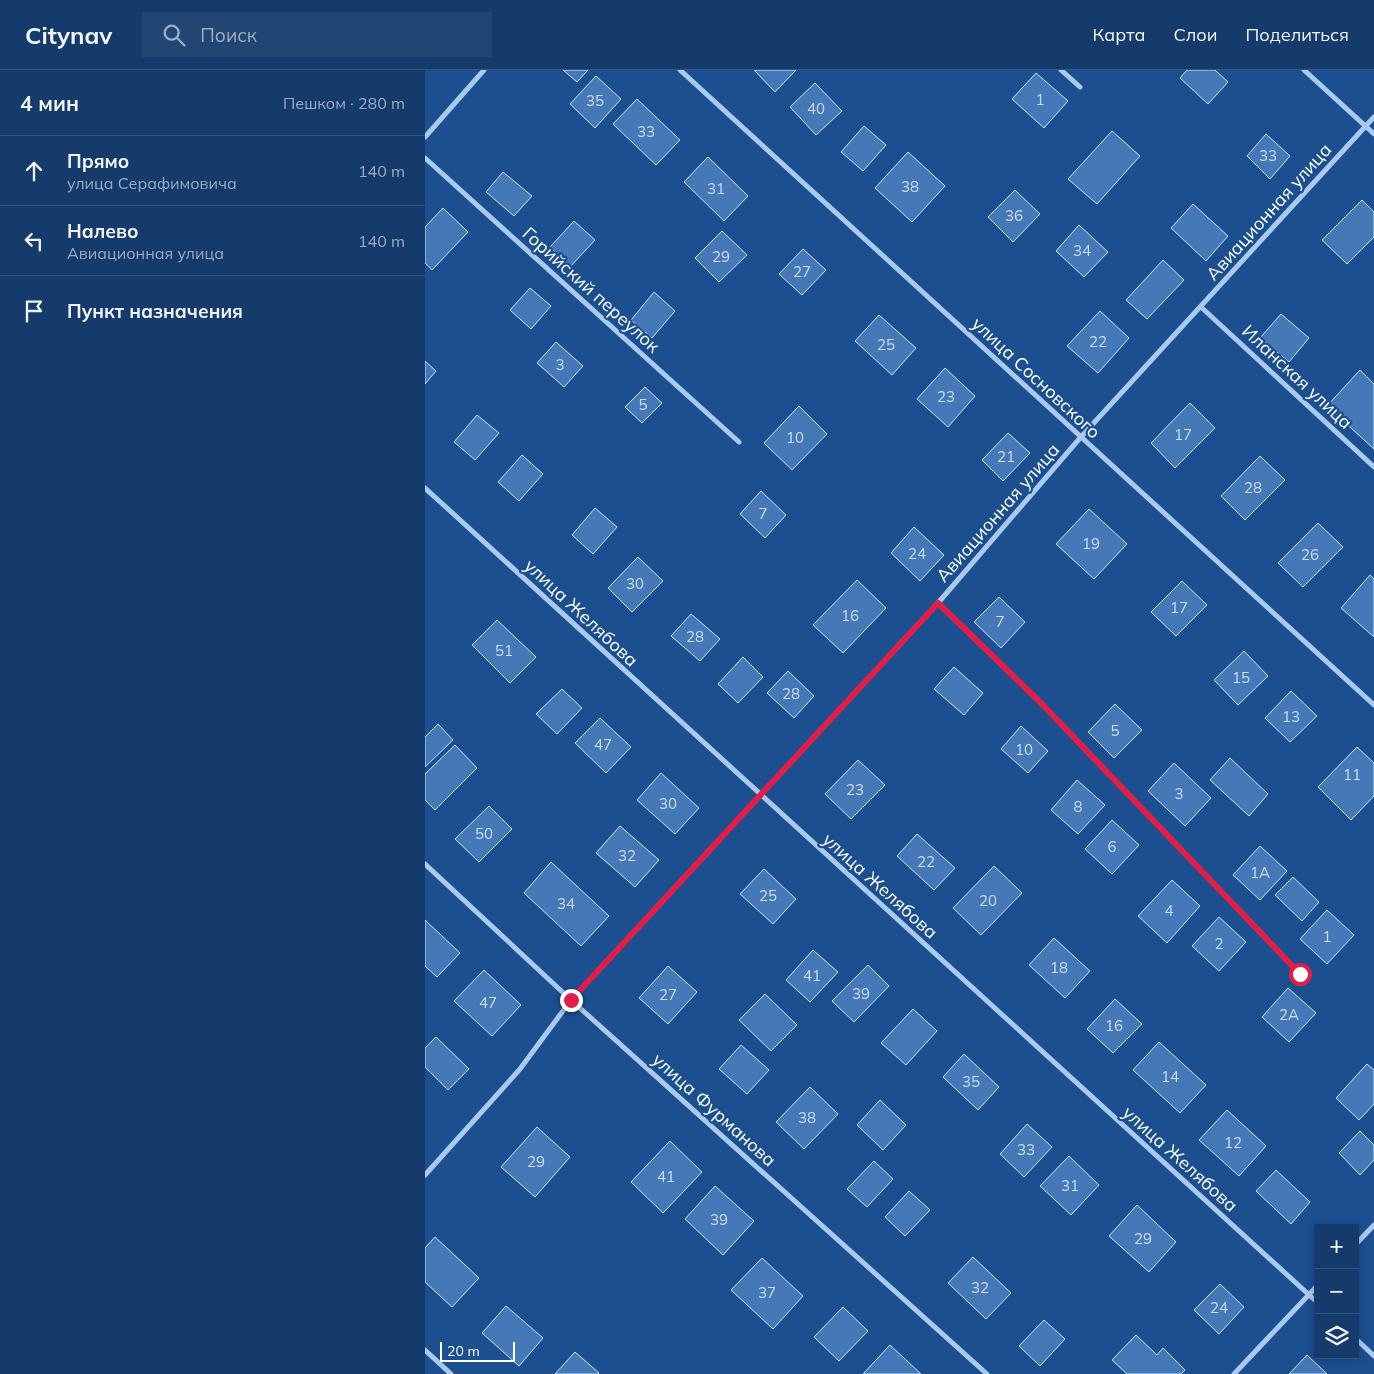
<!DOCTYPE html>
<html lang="ru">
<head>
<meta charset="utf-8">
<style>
	:root { --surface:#143b6b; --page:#214673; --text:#f1f3f6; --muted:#9dadc1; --line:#33557e }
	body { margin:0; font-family:Mulish,sans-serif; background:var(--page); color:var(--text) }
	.controls { position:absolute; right:15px; bottom:15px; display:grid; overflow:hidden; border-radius:0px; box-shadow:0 2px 8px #0003 }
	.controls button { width:45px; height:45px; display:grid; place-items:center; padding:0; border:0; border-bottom:1px solid var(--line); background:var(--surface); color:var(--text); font:25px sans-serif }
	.scale { position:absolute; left:15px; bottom:12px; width:75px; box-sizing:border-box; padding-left:5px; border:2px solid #fff; border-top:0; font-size:14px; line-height:18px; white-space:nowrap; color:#fff; -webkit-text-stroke:4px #1b4f8f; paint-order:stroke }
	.stop { position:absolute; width:15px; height:15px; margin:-11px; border:4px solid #e11d48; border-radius:50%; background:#fff }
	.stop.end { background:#e11d48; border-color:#fff; box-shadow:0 1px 5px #0008 }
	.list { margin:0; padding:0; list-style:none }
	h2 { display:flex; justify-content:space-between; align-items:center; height:65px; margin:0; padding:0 20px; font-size:21px }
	h2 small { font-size:16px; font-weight:400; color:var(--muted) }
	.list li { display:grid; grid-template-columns:32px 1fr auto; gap:15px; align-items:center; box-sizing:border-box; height:70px; padding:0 20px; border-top:1px solid var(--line) }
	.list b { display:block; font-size:19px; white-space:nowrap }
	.list p { margin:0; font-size:16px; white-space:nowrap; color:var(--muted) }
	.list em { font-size:16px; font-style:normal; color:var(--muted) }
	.icon { flex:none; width:28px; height:28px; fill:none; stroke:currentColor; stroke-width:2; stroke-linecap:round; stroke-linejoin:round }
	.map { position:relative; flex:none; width:949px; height:1304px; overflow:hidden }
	header { display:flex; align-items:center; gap:30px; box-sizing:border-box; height:70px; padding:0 25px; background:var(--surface); border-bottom:1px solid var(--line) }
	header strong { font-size:24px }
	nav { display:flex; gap:28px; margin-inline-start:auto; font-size:18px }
	.search { width:350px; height:45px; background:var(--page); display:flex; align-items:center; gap:12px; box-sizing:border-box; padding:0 18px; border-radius:0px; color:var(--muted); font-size:19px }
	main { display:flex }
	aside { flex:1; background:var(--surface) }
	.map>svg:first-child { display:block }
	.building { fill:#4478b7; stroke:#cfe3fa }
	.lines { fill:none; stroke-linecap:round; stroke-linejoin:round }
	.street { stroke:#a9c9ee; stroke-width:5 }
	.route { stroke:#e11d48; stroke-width:6 }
	.labels { text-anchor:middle; stroke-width:4.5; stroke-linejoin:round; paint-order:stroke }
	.number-label { font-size:15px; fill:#d0dded }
	.street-label { font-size:18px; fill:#fff; stroke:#1b4f8f }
</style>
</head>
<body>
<header>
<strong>Citynav</strong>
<div class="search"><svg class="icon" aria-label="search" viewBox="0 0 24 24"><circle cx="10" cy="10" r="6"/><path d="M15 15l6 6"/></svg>Поиск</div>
<nav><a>Карта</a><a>Слои</a><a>Поделиться</a></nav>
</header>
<main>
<aside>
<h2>4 мин<small>Пешком · 280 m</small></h2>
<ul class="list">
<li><svg class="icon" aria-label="ahead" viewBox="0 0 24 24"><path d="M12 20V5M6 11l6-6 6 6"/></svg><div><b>Прямо</b><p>улица Серафимовича</p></div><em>140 m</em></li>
<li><svg class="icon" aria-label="left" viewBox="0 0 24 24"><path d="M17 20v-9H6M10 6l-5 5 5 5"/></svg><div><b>Налево</b><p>Авиационная улица</p></div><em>140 m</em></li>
<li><svg class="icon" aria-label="arrive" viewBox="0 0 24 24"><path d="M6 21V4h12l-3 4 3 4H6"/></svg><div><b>Пункт назначения</b></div></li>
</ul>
</aside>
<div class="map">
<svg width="949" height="1304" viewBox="0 0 949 1304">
	<rect width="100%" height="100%" fill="#1b4f8f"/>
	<g class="building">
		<path d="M138,0H163L152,12Z"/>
		<path d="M329,0H371L350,22Z"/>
		<path d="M762,0H790L803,12L783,34L755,8Z"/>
		<path d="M611,3L643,31L619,58L587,29Z"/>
		<path d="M171,6L196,29L170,58L145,34Z"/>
		<path d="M390,13L417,41L391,65L365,37Z"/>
		<path d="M212,29L255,70L231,95L188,54Z"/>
		<path d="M439,56L461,75L438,101L416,82Z"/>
		<path d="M687,61L715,86L672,134L643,109Z"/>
		<path d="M841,64L865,86L845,109L822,86Z"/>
		<path d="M483,82L520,116L487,152L450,118Z"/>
		<path d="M283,87L323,126L299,151L259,112Z"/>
		<path d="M78,102L107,126L89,146L61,122Z"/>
		<path d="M590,120L615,144L588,172L563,147Z"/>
		<path d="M937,130L949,142V167L922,194L897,170Z"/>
		<path d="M768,134L803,166L781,191L746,158Z"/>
		<path d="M18,138L43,162L7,200L0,193V157Z"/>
		<path d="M149,151L170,170L145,197L125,177Z"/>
		<path d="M654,155L683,182L659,207L631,181Z"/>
		<path d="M297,161L322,185L294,212L270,188Z"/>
		<path d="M378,179L401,200L377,225L354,204Z"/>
		<path d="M738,190L759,210L722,249L701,230Z"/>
		<path d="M105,218L126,236L106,259L85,240Z"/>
		<path d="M229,222L250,241L227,268L206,250Z"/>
		<path d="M675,241L704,268L673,303L642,276Z"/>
		<path d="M856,244L884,268L864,292L835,268Z"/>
		<path d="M454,245L491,278L467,305L430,271Z"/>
		<path d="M131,272L158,296L139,317L112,293Z"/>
		<path d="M0,291L11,301L0,314Z"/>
		<path d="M520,298L550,326L523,357L492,329Z"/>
		<path d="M935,300L949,314V379L902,336Z"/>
		<path d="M220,317L237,333L217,353L200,337Z"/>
		<path d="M765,333L790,358L750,398L726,373Z"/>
		<path d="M374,336L402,364L367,400L339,373Z"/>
		<path d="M52,345L74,363L50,390L29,372Z"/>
		<path d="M583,363L605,383L578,411L557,390Z"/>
		<path d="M97,385L118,404L94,431L73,412Z"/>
		<path d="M835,386L860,410L820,450L796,426Z"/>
		<path d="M336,421L361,445L340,468L315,444Z"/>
		<path d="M170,438L192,457L168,484L147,465Z"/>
		<path d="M664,439L702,474L669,509L631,474Z"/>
		<path d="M893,453L918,477L878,517L853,493Z"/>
		<path d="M489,457L519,485L495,511L466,483Z"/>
		<path d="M213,487L238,511L207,542L183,518Z"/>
		<path d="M945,505L949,509V567L916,538Z"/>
		<path d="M432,510L461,538L418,583L388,555Z"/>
		<path d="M757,511L782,535L751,566L726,542Z"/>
		<path d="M574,527L600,552L576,578L549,552Z"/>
		<path d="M266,544L295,569L275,591L246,566Z"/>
		<path d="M72,550L111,587L85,613L47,575Z"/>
		<path d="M819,581L843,606L813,635L789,610Z"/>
		<path d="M318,587L338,607L313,633L293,614Z"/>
		<path d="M529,597L558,623L539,645L509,619Z"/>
		<path d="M363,601L389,626L369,648L342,623Z"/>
		<path d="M137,619L157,638L132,664L111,644Z"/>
		<path d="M866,621L892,646L865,672L840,648Z"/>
		<path d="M690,634L717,660L689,688L663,662Z"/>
		<path d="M175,648L206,677L181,703L150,673Z"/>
		<path d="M13,654L28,670L0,697V667Z"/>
		<path d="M596,656L623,681L603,703L576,679Z"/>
		<path d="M30,675L52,698L10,740L0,730V704Z"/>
		<path d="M932,677L949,693V726L926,750L893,717Z"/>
		<path d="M805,688L843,724L824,746L785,710Z"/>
		<path d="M433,690L460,715L426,749L400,724Z"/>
		<path d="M749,693L786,728L760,756L723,721Z"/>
		<path d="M236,703L274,738L250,764L212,730Z"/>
		<path d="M652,710L680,735L653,764L626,740Z"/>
		<path d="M64,736L87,759L54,792L30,769Z"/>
		<path d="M687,750L714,775L687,804L660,779Z"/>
		<path d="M195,756L234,790L210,817L171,783Z"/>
		<path d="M492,764L530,798L509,820L472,786Z"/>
		<path d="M835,776L862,801L835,830L808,805Z"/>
		<path d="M126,792L184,846L156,876L99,823Z"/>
		<path d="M569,796L597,823L556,865L528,838Z"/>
		<path d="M339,799L371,829L348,854L315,824Z"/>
		<path d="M868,807L894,832L877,851L850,825Z"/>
		<path d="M747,810L775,836L742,873L713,846Z"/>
		<path d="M902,840L929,865L902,894L875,869Z"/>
		<path d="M794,847L821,872L794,901L767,876Z"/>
		<path d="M0,850L35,883L12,907L0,896Z"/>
		<path d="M629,868L665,901L640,928L604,895Z"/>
		<path d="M388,880L413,902L385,932L361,910Z"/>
		<path d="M443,895L464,916L429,952L407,931Z"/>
		<path d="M243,896L272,922L243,954L214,928Z"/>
		<path d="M59,900L96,935L67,966L29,931Z"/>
		<path d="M863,918L891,943L864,972L837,947Z"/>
		<path d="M340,924L372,955L346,981L314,950Z"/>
		<path d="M690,929L717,954L688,983L662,959Z"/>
		<path d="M488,939L512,961L481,995L456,973Z"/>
		<path d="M11,967L44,999L23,1020L0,997V978Z"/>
		<path d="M734,972L781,1015L755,1043L708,1000Z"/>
		<path d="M316,975L344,1000L322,1024L294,999Z"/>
		<path d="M539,984L574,1017L553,1040L518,1007Z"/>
		<path d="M942,994L949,1000V1034L934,1050L911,1028Z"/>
		<path d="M385,1017L413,1044L379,1079L351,1052Z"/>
		<path d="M455,1030L481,1055L458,1080L432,1055Z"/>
		<path d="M802,1040L841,1076L814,1106L774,1070Z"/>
		<path d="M602,1054L627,1077L599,1107L575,1084Z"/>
		<path d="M112,1057L145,1087L110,1127L76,1097Z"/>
		<path d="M935,1061L949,1075V1090L935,1105L914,1083Z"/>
		<path d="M245,1071L277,1102L238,1143L206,1112Z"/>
		<path d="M644,1086L674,1115L646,1145L615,1116Z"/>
		<path d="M449,1091L468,1109L442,1137L422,1119Z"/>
		<path d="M851,1100L885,1132L866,1154L831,1121Z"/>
		<path d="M290,1116L329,1151L298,1185L260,1149Z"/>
		<path d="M484,1121L505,1140L480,1166L460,1147Z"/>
		<path d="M712,1135L751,1172L724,1202L684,1166Z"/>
		<path d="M10,1167L54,1208L27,1237L0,1212V1178Z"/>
		<path d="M548,1187L586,1223L561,1249L523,1213Z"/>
		<path d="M337,1188L378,1226L348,1259L306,1220Z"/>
		<path d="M795,1214L819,1237L794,1264L769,1240Z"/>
		<path d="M81,1236L118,1268L94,1296L57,1263Z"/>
		<path d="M418,1237L443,1261L414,1291L389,1267Z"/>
		<path d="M619,1250L640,1269L615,1296L594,1276Z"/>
		<path d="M711,1265L732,1285L738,1278L760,1300L756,1304H702L687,1290Z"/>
		<path d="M465,1275L496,1304H438Z"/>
		<path d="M150,1282L174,1303L173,1304H130Z"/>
		<path d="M882,1285L902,1304H864Z"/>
	</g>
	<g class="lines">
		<g class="street">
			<path d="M255,0L949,635"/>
			<path d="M636,0L655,17"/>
			<path d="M879,0L949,64"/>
			<path d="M0,67L59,0"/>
			<path d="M0,88L314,372"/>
			<path d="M776,237L949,397"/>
			<path d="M0,418L893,1233"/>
			<path d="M513,533L615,632L875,904"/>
			<path d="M0,794L146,930L562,1304"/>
			<path d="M0,1105L95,999L146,930L513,533L655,368L949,47"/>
			<path d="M930,1175L949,1155"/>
			<path d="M930,1268L949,1286"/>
			<path d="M0,1280L26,1304"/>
			<path d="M809,1304L893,1215"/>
		</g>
	</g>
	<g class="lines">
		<path class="route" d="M146,930L513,533L615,632L875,904"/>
	</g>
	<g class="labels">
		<g class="number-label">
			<text x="615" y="35">1</text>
			<text x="170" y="36">35</text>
			<text x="391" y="44">40</text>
			<text x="221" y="67">33</text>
			<text x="843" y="91">33</text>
			<text x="485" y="122">38</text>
			<text x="291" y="124">31</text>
			<text x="589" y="151">36</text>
			<text x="657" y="186">34</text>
			<text x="296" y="192">29</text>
			<text x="377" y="207">27</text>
			<text x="673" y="277">22</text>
			<text x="461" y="280">25</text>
			<text x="135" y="300">3</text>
			<text x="521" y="332">23</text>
			<text x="218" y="340">5</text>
			<text x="758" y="370">17</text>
			<text x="370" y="373">10</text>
			<text x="581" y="392">21</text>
			<text x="828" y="423">28</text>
			<text x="338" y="449">7</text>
			<text x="666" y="479">19</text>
			<text x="492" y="489">24</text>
			<text x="885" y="490">26</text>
			<text x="210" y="519">30</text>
			<text x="754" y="543">17</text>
			<text x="425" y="551">16</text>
			<text x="575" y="557">7</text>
			<text x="270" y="572">28</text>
			<text x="79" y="586">51</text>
			<text x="816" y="613">15</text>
			<text x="366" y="629">28</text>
			<text x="866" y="652">13</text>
			<text x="690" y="666">5</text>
			<text x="178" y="680">47</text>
			<text x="599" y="685">10</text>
			<text x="927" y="710">11</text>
			<text x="430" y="725">23</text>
			<text x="754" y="729">3</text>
			<text x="243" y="739">30</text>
			<text x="653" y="742">8</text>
			<text x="59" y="769">50</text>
			<text x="687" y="782">6</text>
			<text x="202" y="791">32</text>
			<text x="501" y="797">22</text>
			<text x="835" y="808">1А</text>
			<text x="343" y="831">25</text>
			<text x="563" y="836">20</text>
			<text x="141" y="839">34</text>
			<text x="744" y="846">4</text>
			<text x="902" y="872">1</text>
			<text x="794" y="879">2</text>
			<text x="634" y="903">18</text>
			<text x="387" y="911">41</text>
			<text x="436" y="929">39</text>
			<text x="243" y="930">27</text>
			<text x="63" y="938">47</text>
			<text x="864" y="950">2А</text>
			<text x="689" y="961">16</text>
			<text x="745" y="1012">14</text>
			<text x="546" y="1017">35</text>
			<text x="382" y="1053">38</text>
			<text x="808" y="1078">12</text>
			<text x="601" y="1085">33</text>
			<text x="111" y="1097">29</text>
			<text x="241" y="1112">41</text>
			<text x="645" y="1121">31</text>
			<text x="294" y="1155">39</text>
			<text x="718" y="1174">29</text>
			<text x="555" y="1223">32</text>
			<text x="342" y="1228">37</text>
			<text x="794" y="1243">24</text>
		</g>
		<g class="street-label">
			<text transform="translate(844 142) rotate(-48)" y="6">Авиационная улица</text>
			<text transform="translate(166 220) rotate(42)" y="6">Горийский переулок</text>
			<text transform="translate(872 307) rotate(43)" y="6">Иланская улица</text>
			<text transform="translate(611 308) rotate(43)" y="6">улица Сосновского</text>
			<text transform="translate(573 443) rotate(-49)" y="6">Авиационная улица</text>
			<text transform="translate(156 543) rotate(43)" y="6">улица Желябова</text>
			<text transform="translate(455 816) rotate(42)" y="6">улица Желябова</text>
			<text transform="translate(289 1040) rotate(42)" y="6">улица Фурманова</text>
			<text transform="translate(755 1089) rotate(42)" y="6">улица Желябова</text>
		</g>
	</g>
</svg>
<div class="controls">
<button>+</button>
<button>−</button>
<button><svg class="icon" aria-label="layers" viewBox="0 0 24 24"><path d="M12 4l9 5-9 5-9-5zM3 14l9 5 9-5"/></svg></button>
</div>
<div class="scale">20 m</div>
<div class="stop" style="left:875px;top:904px"></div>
<div class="stop end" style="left:146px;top:930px"></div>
</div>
</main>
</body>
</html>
